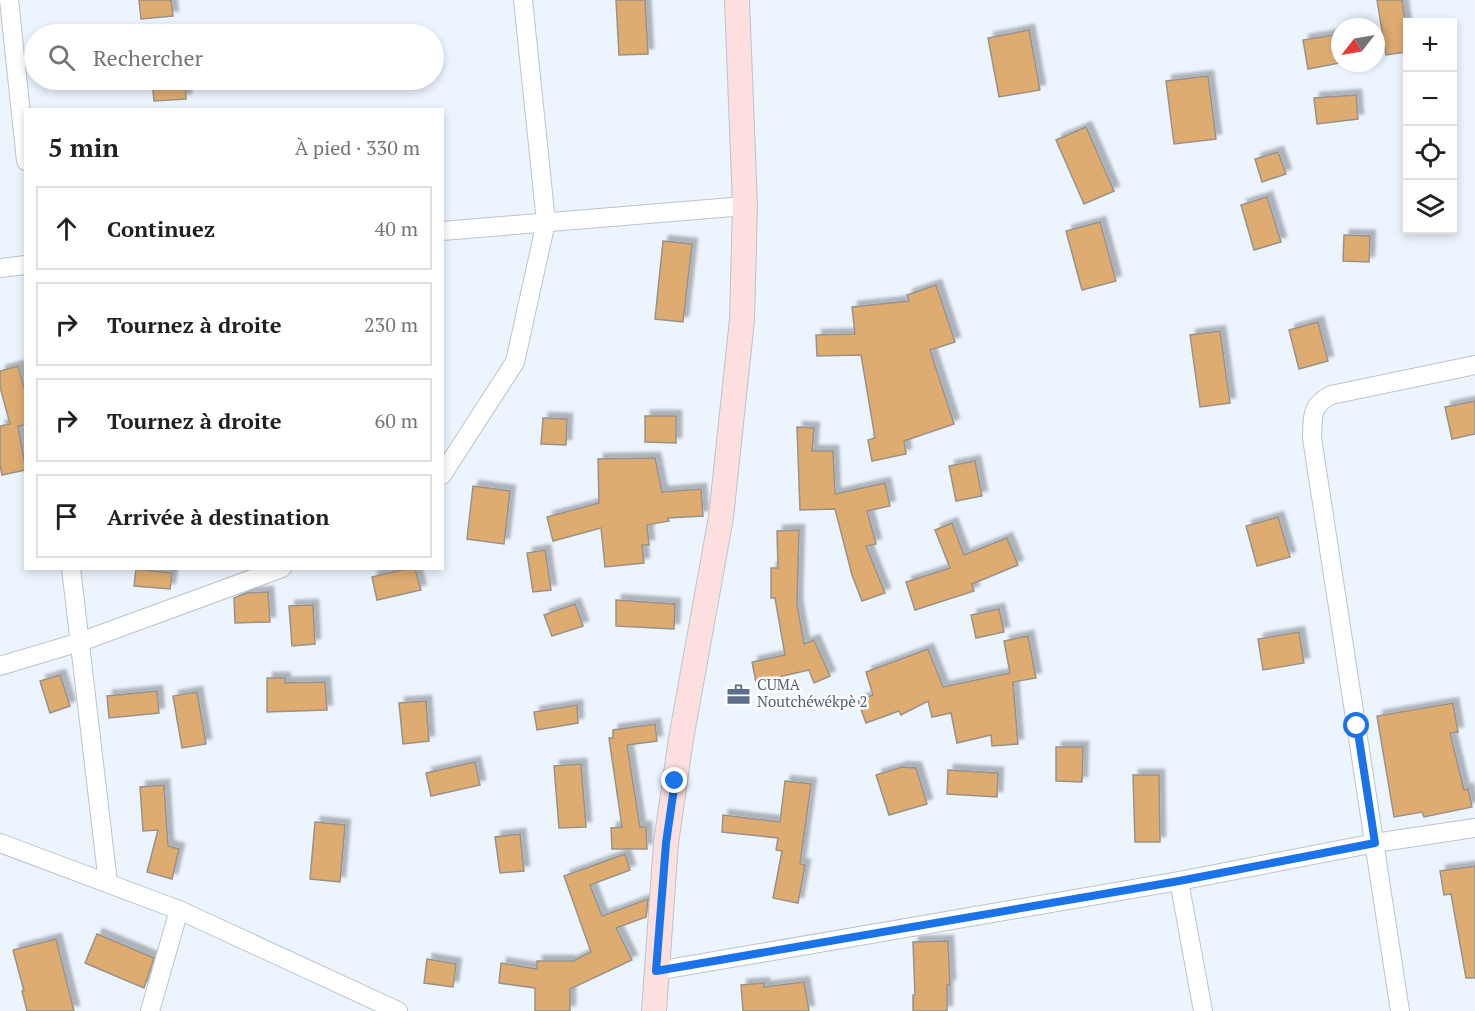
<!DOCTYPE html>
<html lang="fr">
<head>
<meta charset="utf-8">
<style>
	:root { --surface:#fff; --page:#f2f2f2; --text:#202124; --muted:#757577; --line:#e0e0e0 }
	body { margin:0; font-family:"PT Serif",serif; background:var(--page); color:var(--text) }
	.controls { position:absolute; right:18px; top:18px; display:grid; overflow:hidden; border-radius:0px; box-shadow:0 3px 9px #0003 }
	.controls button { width:54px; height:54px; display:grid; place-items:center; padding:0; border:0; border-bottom:2px solid var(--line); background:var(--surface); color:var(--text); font:30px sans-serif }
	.compass { position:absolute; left:1331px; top:18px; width:54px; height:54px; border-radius:50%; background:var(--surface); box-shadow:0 3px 9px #0003; rotate:239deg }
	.stop { position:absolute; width:18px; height:18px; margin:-14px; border:4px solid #1a73e8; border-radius:50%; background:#fff }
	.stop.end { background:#1a73e8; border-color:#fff; box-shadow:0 2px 6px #0008 }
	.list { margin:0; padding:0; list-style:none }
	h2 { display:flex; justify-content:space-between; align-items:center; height:78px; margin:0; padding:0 24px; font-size:26px }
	h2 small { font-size:20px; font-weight:400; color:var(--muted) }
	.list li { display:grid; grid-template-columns:39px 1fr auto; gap:18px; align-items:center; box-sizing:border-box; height:84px; margin:0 12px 12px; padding:0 12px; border:2px solid var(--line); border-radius:0px }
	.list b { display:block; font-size:22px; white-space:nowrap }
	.list em { font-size:20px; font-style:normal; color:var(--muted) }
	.icon { flex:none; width:33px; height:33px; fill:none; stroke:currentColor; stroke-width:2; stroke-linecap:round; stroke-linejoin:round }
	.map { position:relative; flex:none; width:1475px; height:1011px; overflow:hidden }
	.search { position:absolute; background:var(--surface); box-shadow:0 3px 9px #0003; left:24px; top:24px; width:420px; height:66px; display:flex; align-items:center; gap:15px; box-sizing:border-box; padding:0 21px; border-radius:33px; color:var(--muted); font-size:22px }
	.panel { position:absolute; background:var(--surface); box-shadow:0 3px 9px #0003; left:24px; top:108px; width:420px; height:462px; border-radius:0px }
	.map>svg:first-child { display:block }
	.building { fill:#deab71; stroke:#9a9289; stroke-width:1.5; filter:url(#shadow) }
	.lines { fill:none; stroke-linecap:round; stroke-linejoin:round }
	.minor-casing { stroke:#bbc4cd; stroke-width:20 }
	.secondary-casing { stroke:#bbc4cd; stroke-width:26 }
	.minor { stroke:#fff; stroke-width:18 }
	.secondary { stroke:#fcdfde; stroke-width:24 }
	.route { stroke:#1a73e8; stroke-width:8 }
	.labels { text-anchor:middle; stroke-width:5; stroke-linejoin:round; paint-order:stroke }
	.service-label { font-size:15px; fill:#4e5e75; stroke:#fff; text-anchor:start }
</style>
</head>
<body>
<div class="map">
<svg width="1475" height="1011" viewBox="0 0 1475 1011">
	<defs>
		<filter id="shadow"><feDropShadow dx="5.5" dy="-5.5" stdDeviation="1.5" flood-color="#0004"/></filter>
	</defs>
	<rect width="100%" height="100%" fill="#ecf4fe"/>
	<g class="building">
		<path d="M139,0H171L173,16L141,19Z"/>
		<path d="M616,0H645L648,54L619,55Z"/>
		<path d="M1377,0H1402L1407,33L1406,52L1386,55Z"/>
		<path d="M1029,30L1040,90L999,97L988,38Z"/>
		<path d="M1340,34V63L1308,69L1303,40Z"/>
		<path d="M1208,76L1216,139L1174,144L1166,81Z"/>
		<path d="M152,80H185L186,99L154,101Z"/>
		<path d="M1356,95L1358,119L1317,124L1314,98Z"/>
		<path d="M1086,127L1114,191L1084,204L1056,140Z"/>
		<path d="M1278,152L1286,174L1262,182L1255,159Z"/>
		<path d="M1267,197L1281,242L1254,250L1241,205Z"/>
		<path d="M1100,222L1116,281L1082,290L1066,231Z"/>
		<path d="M1344,235L1370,236L1369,262L1343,261Z"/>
		<path d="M663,241L692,244L683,322L655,319Z"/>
		<path d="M936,285L955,342L930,350L954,424L904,441L906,454L872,461L868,440L875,438L861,355L817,356L816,335L855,334L852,307L909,301L907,295Z"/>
		<path d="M1318,322L1328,361L1299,369L1289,330Z"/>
		<path d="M1220,331L1230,403L1200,407L1190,335Z"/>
		<path d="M18,366L26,394V425L18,426L26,470L2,475L0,465V426L10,424L0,387V371Z"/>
		<path d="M1475,401V434L1452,439L1445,407Z"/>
		<path d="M645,416H676V443L645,442Z"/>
		<path d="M543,418L567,419L566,445L541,444Z"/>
		<path d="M797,427L814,428L812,451H833L835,494L885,483L890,506L867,511L876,544L866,546L885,593L862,601L852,575L835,509L800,510Z"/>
		<path d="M655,458L662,492L701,489L703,516L668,518L669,521L647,525L649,545H642L644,563L605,567L601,528L553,541L547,517L599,503L598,459Z"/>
		<path d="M975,461L982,496L956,501L949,466Z"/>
		<path d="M473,486L510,491L504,544L467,539Z"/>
		<path d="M1278,517L1290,557L1257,566L1246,526Z"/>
		<path d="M952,523L964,555L1007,538L1018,565L972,584L974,591L915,610L906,582L950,568L935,530Z"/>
		<path d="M799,530L797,604L804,644L814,640L830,676L814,683L809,670L756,682L752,662L785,655L775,598H771V568H778L777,531Z"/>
		<path d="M545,550L551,590L533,592L527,553Z"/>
		<path d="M410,568H415L421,590L377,600L372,577Z"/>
		<path d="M136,569L172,573L170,589L134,586Z"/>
		<path d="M268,592L270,622L235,623L234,598L247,593Z"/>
		<path d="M616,600L675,604L674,629L616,626Z"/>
		<path d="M575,604L583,626L552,636L544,615Z"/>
		<path d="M313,605L315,644L292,646L289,606Z"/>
		<path d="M999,609L1004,632L976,638L971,615Z"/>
		<path d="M1299,632L1304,663L1263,670L1258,639Z"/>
		<path d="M1028,636L1036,678L1013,682L1018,744L992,746L991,735L957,743L951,713L932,717L928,701L901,715L899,711L866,723L858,701L873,695L866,672L928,649L943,687L1010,673L1004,641Z"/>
		<path d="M60,675L70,706L50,713L40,681Z"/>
		<path d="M267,678H285V683L325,682L327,710L267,712Z"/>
		<path d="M157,691L159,713L109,718L107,696Z"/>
		<path d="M197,692L206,744L182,748L173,696Z"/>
		<path d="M426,701L429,741L403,744L399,703Z"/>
		<path d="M1453,703L1458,732L1450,733L1464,790L1468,789L1472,807L1424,817L1422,812L1394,817L1377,716Z"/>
		<path d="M577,705L578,723L537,730L534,712Z"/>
		<path d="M655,724L657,741L627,745L640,827H646L647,849H612L611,828L622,827L609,738H613V730Z"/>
		<path d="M1056,747H1083L1082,782L1056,781Z"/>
		<path d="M475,762L480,785L431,796L426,773Z"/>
		<path d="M581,764L586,827L559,828L554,766Z"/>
		<path d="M902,767L916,768L927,804L889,815L876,775Z"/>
		<path d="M948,770L998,773L997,797L947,794Z"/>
		<path d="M1133,775H1159L1160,842H1135Z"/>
		<path d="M785,781L811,784L800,864L805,865L798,903L773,898L782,851L776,850L778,838L722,832L723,815L780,822Z"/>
		<path d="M164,785L168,846L179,849L172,879L147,872L158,830L143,831L140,787Z"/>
		<path d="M315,822L345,825L340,882L310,879Z"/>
		<path d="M520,834L524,871L500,873L495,837Z"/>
		<path d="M625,854L630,870L590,885L602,916L648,899L646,917L616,928L632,960L570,989V1011H535V988L499,983L501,963L537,969V961H573L591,952L564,876Z"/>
		<path d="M1475,866V978H1466L1451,894L1444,895L1440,871Z"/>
		<path d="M97,934L154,958L144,988L85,963Z"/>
		<path d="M56,939L74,1011H27L22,991H24L13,950Z"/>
		<path d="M948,941L950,985H947V1011H913V995H915L913,942Z"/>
		<path d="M427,959L456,964L453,987L424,983Z"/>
		<path d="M804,982L809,1011H743L741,985L764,983V987Z"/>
	</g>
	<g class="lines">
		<defs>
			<g id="minor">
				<path d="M9,0L26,161"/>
				<path d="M442,231L745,206"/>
				<path d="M0,268L26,265"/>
				<path d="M442,475L515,362L546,222L523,0"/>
				<path d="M71,568L108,883"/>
				<path d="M0,666L80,642L282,568"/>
				<path d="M0,843L179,910L398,1011"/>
				<path d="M1179,881L1203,1011"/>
				<path d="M656,971L1179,881L1375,843L1475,828"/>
				<path d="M150,1011L179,910"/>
				<path d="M1400,1011L1312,438C1313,417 1310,406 1331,395L1475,365"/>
			</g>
			<path id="secondary" d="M654,1011L666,843L681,739L721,517L742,320L745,206L737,0"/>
		</defs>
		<use href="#minor" class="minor-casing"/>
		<use href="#secondary" class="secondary-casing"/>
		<use href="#minor" class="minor"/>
		<use href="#secondary" class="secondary"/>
	</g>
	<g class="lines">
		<path class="route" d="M675,781L666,843L656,971L1179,881L1375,843L1357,726"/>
	</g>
	<defs>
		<symbol id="office-bare" viewBox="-9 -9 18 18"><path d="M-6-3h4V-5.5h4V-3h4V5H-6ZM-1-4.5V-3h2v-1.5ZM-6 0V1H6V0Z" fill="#5c6f8a" stroke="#fff" stroke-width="2.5" paint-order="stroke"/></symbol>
	</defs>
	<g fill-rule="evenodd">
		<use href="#office-bare" x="722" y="678" width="33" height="33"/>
	</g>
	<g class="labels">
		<g class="service-label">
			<text x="757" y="690">CUMA<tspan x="757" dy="17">Noutchéwékpè 2</tspan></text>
		</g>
	</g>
</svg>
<div class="controls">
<button>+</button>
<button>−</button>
<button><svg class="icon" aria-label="locate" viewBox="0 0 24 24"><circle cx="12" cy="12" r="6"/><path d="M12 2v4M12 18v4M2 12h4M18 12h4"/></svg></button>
<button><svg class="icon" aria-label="layers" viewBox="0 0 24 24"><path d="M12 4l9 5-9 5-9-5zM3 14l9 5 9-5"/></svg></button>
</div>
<svg class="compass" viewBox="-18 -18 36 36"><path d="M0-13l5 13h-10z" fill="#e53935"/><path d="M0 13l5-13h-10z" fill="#757577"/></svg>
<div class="stop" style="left:1357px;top:726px"></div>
<div class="stop end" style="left:675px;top:781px"></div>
<div class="search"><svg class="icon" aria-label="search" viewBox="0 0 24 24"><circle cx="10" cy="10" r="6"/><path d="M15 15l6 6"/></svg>Rechercher</div>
<section class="panel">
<h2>5 min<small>À pied · 330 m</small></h2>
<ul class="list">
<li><svg class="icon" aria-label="ahead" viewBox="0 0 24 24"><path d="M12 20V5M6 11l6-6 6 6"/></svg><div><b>Continuez</b></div><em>40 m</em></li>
<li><svg class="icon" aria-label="right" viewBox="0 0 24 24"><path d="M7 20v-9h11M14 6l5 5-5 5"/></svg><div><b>Tournez à droite</b></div><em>230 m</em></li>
<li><svg class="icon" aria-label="right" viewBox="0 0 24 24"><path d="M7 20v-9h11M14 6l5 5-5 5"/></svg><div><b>Tournez à droite</b></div><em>60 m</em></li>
<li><svg class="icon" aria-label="arrive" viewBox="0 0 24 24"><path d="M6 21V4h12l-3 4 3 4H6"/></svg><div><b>Arrivée à destination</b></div></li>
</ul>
</section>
</div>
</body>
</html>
